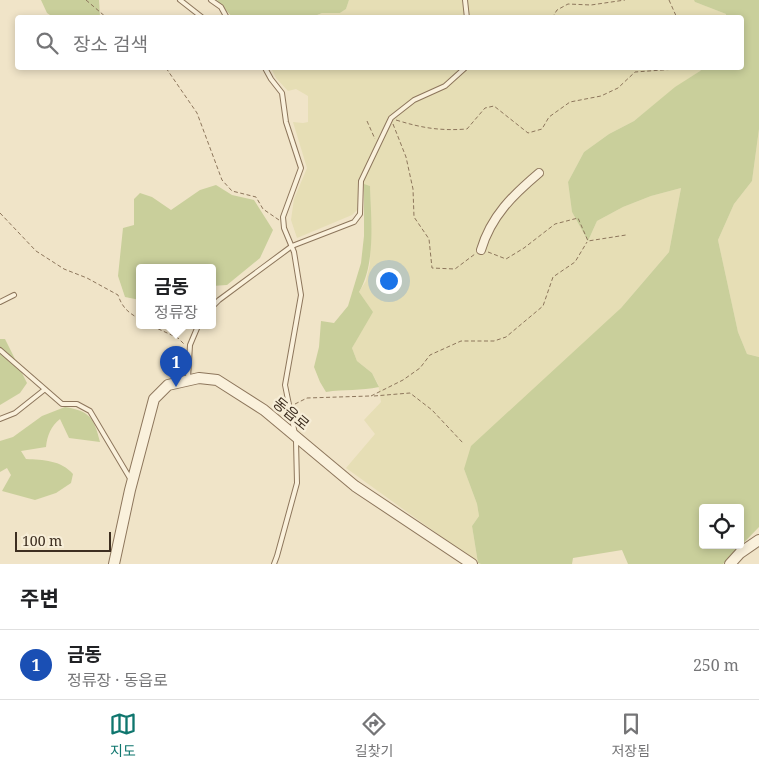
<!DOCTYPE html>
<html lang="ko">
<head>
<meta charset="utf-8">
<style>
	:root { --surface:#fff; --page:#f2f2f2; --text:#202124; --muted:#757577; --line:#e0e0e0; --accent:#0f766e }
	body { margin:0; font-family:"Noto Serif","Noto Sans KR",serif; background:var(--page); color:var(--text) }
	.controls { position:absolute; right:15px; bottom:15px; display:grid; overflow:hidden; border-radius:5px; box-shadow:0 2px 8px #0003 }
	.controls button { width:45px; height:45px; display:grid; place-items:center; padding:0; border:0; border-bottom:1px solid var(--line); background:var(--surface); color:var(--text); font:25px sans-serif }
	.scale { position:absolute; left:15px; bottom:12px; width:96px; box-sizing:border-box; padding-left:5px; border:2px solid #3d2e20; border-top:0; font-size:14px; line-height:18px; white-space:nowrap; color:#3d2e20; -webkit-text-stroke:4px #f7eed8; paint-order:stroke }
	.you { position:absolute; left:388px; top:280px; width:18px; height:18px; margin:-12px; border:4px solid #fff; border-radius:50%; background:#1a73e8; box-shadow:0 0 0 8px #1a73e833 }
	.badge { display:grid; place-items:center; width:32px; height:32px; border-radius:50%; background:var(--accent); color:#fff; font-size:16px; font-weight:700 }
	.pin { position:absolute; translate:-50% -41px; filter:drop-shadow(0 1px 2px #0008) }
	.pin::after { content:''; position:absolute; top:26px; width:18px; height:15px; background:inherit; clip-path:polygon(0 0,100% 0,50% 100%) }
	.popup { position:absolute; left:136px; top:264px; width:80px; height:65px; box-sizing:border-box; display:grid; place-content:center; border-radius:5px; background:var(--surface); filter:drop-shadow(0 1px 4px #0005); font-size:16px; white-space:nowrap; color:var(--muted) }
	.popup b { font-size:19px; color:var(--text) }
	.popup::after { content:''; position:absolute; left:50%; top:100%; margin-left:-10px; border:10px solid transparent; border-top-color:var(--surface) }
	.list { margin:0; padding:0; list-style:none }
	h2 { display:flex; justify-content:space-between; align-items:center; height:65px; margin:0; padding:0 20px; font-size:21px }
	h2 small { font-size:16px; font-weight:400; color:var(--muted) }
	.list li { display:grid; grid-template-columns:32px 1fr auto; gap:15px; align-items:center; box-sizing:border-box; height:70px; padding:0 20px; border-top:1px solid var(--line) }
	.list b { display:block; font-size:19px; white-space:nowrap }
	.list p { margin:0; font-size:16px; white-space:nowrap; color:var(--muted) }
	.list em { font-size:16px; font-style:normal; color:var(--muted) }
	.icon { flex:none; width:28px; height:28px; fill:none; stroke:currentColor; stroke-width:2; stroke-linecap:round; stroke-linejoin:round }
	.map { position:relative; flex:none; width:759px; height:564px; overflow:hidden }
	.search { position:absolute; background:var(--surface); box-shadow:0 2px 8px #0003; left:15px; right:15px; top:15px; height:55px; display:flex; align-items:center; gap:12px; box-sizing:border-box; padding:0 18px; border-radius:5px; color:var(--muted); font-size:19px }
	.sheet { height:135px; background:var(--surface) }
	nav { display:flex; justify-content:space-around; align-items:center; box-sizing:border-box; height:70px; border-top:1px solid var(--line); background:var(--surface); font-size:14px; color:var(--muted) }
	nav a { display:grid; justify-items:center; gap:2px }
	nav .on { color:var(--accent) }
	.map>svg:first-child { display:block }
	.farmland { fill:#e6deb5 }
	.green { fill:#c9cf9b; fill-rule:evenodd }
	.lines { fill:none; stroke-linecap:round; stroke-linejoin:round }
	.service-casing { stroke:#8d765c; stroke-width:6 }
	.minor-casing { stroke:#8d765c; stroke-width:10 }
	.tertiary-casing { stroke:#8d765c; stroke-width:12 }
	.path { stroke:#8d765c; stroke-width:1; stroke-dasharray:4 2.5; stroke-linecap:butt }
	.service { stroke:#faf1dc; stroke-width:4 }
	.minor { stroke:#faf1dc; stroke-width:8 }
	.tertiary { stroke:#faf1dc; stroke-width:10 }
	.labels { text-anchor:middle; stroke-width:4.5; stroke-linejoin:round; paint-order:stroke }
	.street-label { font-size:15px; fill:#3d2e20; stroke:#f7eed8 }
</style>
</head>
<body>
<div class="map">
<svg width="759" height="564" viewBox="0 0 759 564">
	<rect width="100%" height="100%" fill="#f0e4c8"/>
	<g class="farmland">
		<path d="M349,0H695V2L726,14V17L310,18L322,13H340L346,9Z"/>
		<path d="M271,68H703L700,71L675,88L634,121L609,134L584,152L568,182L572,212L588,241L597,221L623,207L651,196L681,188L669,252L621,308L464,469L477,504L479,516L472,526L478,563L346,468L375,434L364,420L381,402L378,384L372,373L357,361L352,348L358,336L359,292L366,281L370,264L371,214L370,186L359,184L357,210L352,215L297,238L291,220L294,199L307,168L293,122L303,123L308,122V96L296,89L288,91L276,78Z"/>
		<path d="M759,129V357L747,354L738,332L718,240L734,204L752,181Z"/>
	</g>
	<g class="green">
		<path d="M41,0H99L100,17H53L47,13Z"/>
		<path d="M217,0H349L346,9L340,13H322L310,18H233Z"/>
		<path d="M694,0H759V129L752,181L734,204L718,240L738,332L747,354L759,357V527L723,564H628L622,550L573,558L572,564H481L478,563L472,526L479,516L477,504L464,469L471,446L621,308L669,252L681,188L651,196L623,207L597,221L588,241L572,212L568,182L584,152L609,134L634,121L675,87L700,71L703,68H742V18L726,17V14L695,2ZM703,508H740V545H703Z"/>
		<path d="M364,184L370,186C371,218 376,264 359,292L373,312L352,348L357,361L372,373L379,387C361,391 344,389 326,392L320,382L314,367L319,347L321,321L334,323L348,306L361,263L364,236Z"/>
		<path d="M216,185L232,195L254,200L273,230L260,258L227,285L212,286V268H140V300L125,297L118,276L123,228L134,225V199L140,193L152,197L171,210L200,190Z"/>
		<path d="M0,339H5L27,383L20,393L0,405Z"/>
		<path d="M65,407C90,411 94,418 100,442L69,438L60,419C51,426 47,436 46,447L21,451L26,459C43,460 61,460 73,474L71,483L56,493L35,500L2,491L11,475L7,468L0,472V441L13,437L42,416Z"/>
	</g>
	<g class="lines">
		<defs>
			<g id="service">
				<path d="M180,0L203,18"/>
				<path d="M211,0L221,7L227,18"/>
				<path d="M465,0L467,18"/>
				<path d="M265,68L271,79L282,93L286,122L301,168L283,217L284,228L294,252L301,295L285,385L295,434"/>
				<path d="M0,302L14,295"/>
				<path d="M212,307L219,300L292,246L354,222L360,214L361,181L391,118L414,100L445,86L465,68"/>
				<path d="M0,350L62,404H77L90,411L131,480"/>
				<path d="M188,378L190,345L198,326"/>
				<path d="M0,419L15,413L44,390"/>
				<path d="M274,564L277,556L297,483L296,441"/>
			</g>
			<path id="minor" d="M481,250C491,216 513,195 539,173"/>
			<g id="tertiary">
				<path d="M114,564L130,490L154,399L168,385L199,378L217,380L264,410L355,486L472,564"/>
				<path d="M730,564L740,553L759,540"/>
			</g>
		</defs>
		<use href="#service" class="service-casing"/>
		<use href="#minor" class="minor-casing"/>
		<use href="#tertiary" class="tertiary-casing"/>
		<g class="path">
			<path d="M86,0L107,18"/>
			<path d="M669,0L677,18"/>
			<path d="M552,18L557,10L568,4L591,5L625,0"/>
			<path d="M166,68L197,113L222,180L232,191L256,197L263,209L279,220"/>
			<path d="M396,120C422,128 440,131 467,129L485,108L494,106L528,133L542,129L549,117L570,102L601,96L618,88L635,72L676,69L678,68"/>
			<path d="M367,121L375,139"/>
			<path d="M393,124L406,157L413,189L414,217L429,239L432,268L455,269L475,254"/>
			<path d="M0,213L36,251L64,269L87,278L118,295C122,307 128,313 140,319"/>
			<path d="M488,252L506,259L524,248L555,224L578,218L588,241L626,235"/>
			<path d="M152,326L178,338L185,345"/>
			<path d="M371,396L403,380L420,368L430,355L461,341H494L506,337L543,306L553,277L575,262L587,242"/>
			<path d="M374,396L410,393L432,410L463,443"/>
			<path d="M295,404L307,398L370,396"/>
		</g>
		<use href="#service" class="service"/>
		<use href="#minor" class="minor"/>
		<use href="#tertiary" class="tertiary"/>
	</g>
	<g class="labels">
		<g class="street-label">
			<text transform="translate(291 414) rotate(39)" y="5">동읍로</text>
		</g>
	</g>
</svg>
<div class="controls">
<button><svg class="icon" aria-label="locate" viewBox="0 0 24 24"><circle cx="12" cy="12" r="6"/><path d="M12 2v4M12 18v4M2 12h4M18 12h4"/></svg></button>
</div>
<div class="scale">100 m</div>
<div class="you"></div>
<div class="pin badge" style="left:176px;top:387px;background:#1a4fb4">1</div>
<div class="popup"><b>금동</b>정류장</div>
<div class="search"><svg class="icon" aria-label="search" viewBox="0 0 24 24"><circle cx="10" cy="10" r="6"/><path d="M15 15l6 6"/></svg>장소 검색</div>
</div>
<section class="sheet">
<h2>주변<small></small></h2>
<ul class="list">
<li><span class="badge" style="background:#1a4fb4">1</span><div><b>금동</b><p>정류장 · 동읍로</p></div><em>250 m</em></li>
</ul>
</section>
<nav>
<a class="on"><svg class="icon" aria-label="map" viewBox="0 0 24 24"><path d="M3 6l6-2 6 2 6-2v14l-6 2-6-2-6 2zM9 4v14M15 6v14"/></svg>지도</a>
<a><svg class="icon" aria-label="directions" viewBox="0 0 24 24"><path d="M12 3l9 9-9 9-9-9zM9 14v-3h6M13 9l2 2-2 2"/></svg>길찾기</a>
<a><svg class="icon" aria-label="saved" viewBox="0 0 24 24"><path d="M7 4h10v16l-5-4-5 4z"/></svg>저장됨</a>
</nav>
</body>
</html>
